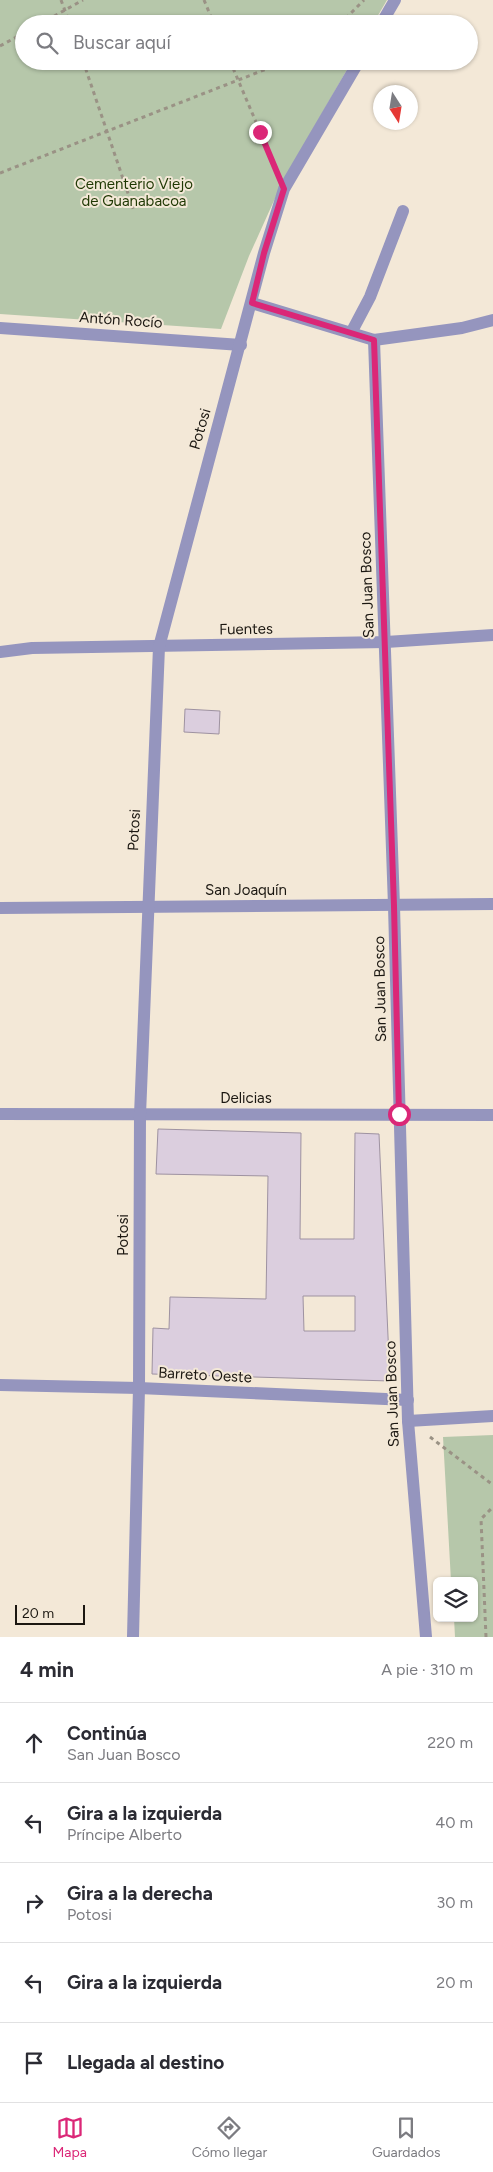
<!DOCTYPE html>
<html lang="es">
<head>
<meta charset="utf-8">
<style>
	:root { --surface:#fff; --page:#f2f2f3; --text:#2b2b33; --muted:#7c7c81; --line:#e1e1e2; --accent:#db2777 }
	body { margin:0; font-family:Figtree,sans-serif; background:var(--page); color:var(--text) }
	.controls { position:absolute; right:15px; bottom:15px; display:grid; overflow:hidden; border-radius:8px; box-shadow:0 1px 4px #0004 }
	.controls button { width:45px; height:45px; display:grid; place-items:center; padding:0; border:0; border-bottom:1px solid var(--line); background:var(--surface); color:var(--text); font:25px sans-serif }
	.compass { position:absolute; left:373px; top:85px; width:45px; height:45px; border-radius:50%; background:var(--surface); box-shadow:0 1px 4px #0004; rotate:168deg }
	.scale { position:absolute; left:15px; bottom:12px; width:70px; box-sizing:border-box; padding-left:5px; border:2px solid #1b1711; border-top:0; font-size:14px; line-height:18px; white-space:nowrap; color:#1b1711; -webkit-text-stroke:4px #f3e8d7; paint-order:stroke }
	.stop { position:absolute; width:15px; height:15px; margin:-11px; border:4px solid #db2777; border-radius:50%; background:#fff }
	.stop.end { background:#db2777; border-color:#fff; box-shadow:0 1px 5px #0008 }
	.list { margin:0; padding:0; list-style:none }
	h2 { display:flex; justify-content:space-between; align-items:center; height:65px; margin:0; padding:0 20px; font-size:21px }
	h2 small { font-size:16px; font-weight:400; color:var(--muted) }
	.list li { display:grid; grid-template-columns:32px 1fr auto; gap:15px; align-items:center; box-sizing:border-box; height:80px; padding:0 20px; border-top:1px solid var(--line) }
	.list b { display:block; font-size:19px; white-space:nowrap }
	.list p { margin:0; font-size:16px; white-space:nowrap; color:var(--muted) }
	.list em { font-size:16px; font-style:normal; color:var(--muted) }
	.icon { flex:none; width:28px; height:28px; fill:none; stroke:currentColor; stroke-width:2; stroke-linecap:round; stroke-linejoin:round }
	.map { position:relative; flex:none; width:493px; height:1637px; overflow:hidden }
	.search { position:absolute; background:var(--surface); box-shadow:0 1px 4px #0004; left:15px; right:15px; top:15px; height:55px; display:flex; align-items:center; gap:12px; box-sizing:border-box; padding:0 18px; border-radius:28px; color:var(--muted); font-size:19px }
	.sheet { height:465px; background:var(--surface) }
	nav { display:flex; justify-content:space-around; align-items:center; box-sizing:border-box; height:70px; border-top:1px solid var(--line); background:var(--surface); font-size:14px; color:var(--muted) }
	nav a { display:grid; justify-items:center; gap:2px }
	nav .on { color:var(--accent) }
	.map>svg:first-child { display:block }
	.green { fill:#b6c7aa }
	.building { fill:#dbcede; stroke:#9e92a1; fill-rule:evenodd }
	.lines { fill:none; stroke-linecap:round; stroke-linejoin:round }
	.path { stroke:#9a9285; stroke-width:3; stroke-dasharray:4 4; stroke-linecap:butt }
	.minor { stroke:#9595be; stroke-width:12 }
	.route { stroke:#db2777; stroke-width:6 }
	.labels { text-anchor:middle; stroke-width:4; stroke-linejoin:round; paint-order:stroke }
	.park-label { font-size:15px; fill:#1f3803; stroke:#f3e8d7 }
	.street-label { font-size:15px; fill:#1b1711; stroke:#f3e8d7 }
</style>
</head>
<body>
<div class="map">
<svg width="493" height="1637" viewBox="0 0 493 1637">
	<rect width="100%" height="100%" fill="#f3e8d7"/>
	<g class="green">
		<path d="M0,0H387L373,24H24V61H352L281,185L249,256L221,329L0,314Z"/>
		<path d="M493,1435V1637H455L454,1618H474V1581H451L443,1437Z"/>
	</g>
	<g class="building">
		<path d="M185,709L220,711L219,734L184,732Z"/>
		<path d="M158,1129L301,1133L300,1239H354L355,1133L379,1134L390,1381L152,1374L153,1328L169,1329L170,1297L266,1299L268,1176L156,1174ZM303,1296H355V1331H304Z"/>
	</g>
	<g class="lines">
		<g class="path">
			<path d="M61,0L70,24"/>
			<path d="M204,0L214,24"/>
			<path d="M40,24L83,0"/>
			<path d="M340,24L364,0"/>
			<path d="M0,46L24,33"/>
			<path d="M83,61L134,211"/>
			<path d="M230,61L276,169"/>
			<path d="M0,173L287,61"/>
			<path d="M430,1437L493,1485"/>
			<path d="M486,1637L481,1519L493,1507"/>
		</g>
		<g class="minor">
			<path d="M381,24L395,0"/>
			<path d="M252,303L374,340L462,328L493,320"/>
			<path d="M0,328L241,345"/>
			<path d="M351,333L370,297L403,211"/>
			<path d="M374,340L394,906L408,1421L426,1637"/>
			<path d="M0,652L32,648L386,642L493,635"/>
			<path d="M0,908L493,904"/>
			<path d="M0,1114L493,1115"/>
			<path d="M0,1385L139,1388L408,1400"/>
			<path d="M408,1421L493,1416"/>
			<path d="M133,1637L139,1388L140,1115L159,647L264,253L284,189L359,61"/>
		</g>
	</g>
	<g class="lines">
		<path class="route" d="M260,132L284,189L264,253L252,303L374,340L394,906L399,1114"/>
	</g>
	<g class="labels">
		<g class="park-label">
			<text x="134" y="189">Cementerio Viejo<tspan x="134" dy="17">de Guanabacoa</tspan></text>
		</g>
		<g class="street-label">
			<text transform="translate(121 320) rotate(4)" y="5">Antón Rocío</text>
			<text transform="translate(200 429) rotate(-74)" y="5">Potosi</text>
			<text transform="translate(367 585) rotate(-92)" y="5">San Juan Bosco</text>
			<text transform="translate(246 629) rotate(-1)" y="5">Fuentes</text>
			<text transform="translate(134 830) rotate(-87)" y="5">Potosi</text>
			<text x="246" y="895">San Joaquín</text>
			<text transform="translate(380 989) rotate(-91)" y="5">San Juan Bosco</text>
			<text x="246" y="1103">Delicias</text>
			<text transform="translate(123 1235) rotate(-90)" y="5">Potosi</text>
			<text transform="translate(205 1375) rotate(3)" y="5">Barreto Oeste</text>
			<text transform="translate(392 1394) rotate(-92)" y="5">San Juan Bosco</text>
		</g>
	</g>
</svg>
<div class="controls">
<button><svg class="icon" aria-label="layers" viewBox="0 0 24 24"><path d="M12 4l9 5-9 5-9-5zM3 14l9 5 9-5"/></svg></button>
</div>
<svg class="compass" viewBox="-18 -18 36 36"><path d="M0-13l5 13h-10z" fill="#e53935"/><path d="M0 13l5-13h-10z" fill="#7c7c81"/></svg>
<div class="scale">20 m</div>
<div class="stop" style="left:399px;top:1114px"></div>
<div class="stop end" style="left:260px;top:132px"></div>
<div class="search"><svg class="icon" aria-label="search" viewBox="0 0 24 24"><circle cx="10" cy="10" r="6"/><path d="M15 15l6 6"/></svg>Buscar aquí</div>
</div>
<section class="sheet">
<h2>4 min<small>A pie · 310 m</small></h2>
<ul class="list">
<li><svg class="icon" aria-label="ahead" viewBox="0 0 24 24"><path d="M12 20V5M6 11l6-6 6 6"/></svg><div><b>Continúa</b><p>San Juan Bosco</p></div><em>220 m</em></li>
<li><svg class="icon" aria-label="left" viewBox="0 0 24 24"><path d="M17 20v-9H6M10 6l-5 5 5 5"/></svg><div><b>Gira a la izquierda</b><p>Príncipe Alberto</p></div><em>40 m</em></li>
<li><svg class="icon" aria-label="right" viewBox="0 0 24 24"><path d="M7 20v-9h11M14 6l5 5-5 5"/></svg><div><b>Gira a la derecha</b><p>Potosi</p></div><em>30 m</em></li>
<li><svg class="icon" aria-label="left" viewBox="0 0 24 24"><path d="M17 20v-9H6M10 6l-5 5 5 5"/></svg><div><b>Gira a la izquierda</b></div><em>20 m</em></li>
<li><svg class="icon" aria-label="arrive" viewBox="0 0 24 24"><path d="M6 21V4h12l-3 4 3 4H6"/></svg><div><b>Llegada al destino</b></div></li>
</ul>
</section>
<nav>
<a class="on"><svg class="icon" aria-label="map" viewBox="0 0 24 24"><path d="M3 6l6-2 6 2 6-2v14l-6 2-6-2-6 2zM9 4v14M15 6v14"/></svg>Mapa</a>
<a><svg class="icon" aria-label="directions" viewBox="0 0 24 24"><path d="M12 3l9 9-9 9-9-9zM9 14v-3h6M13 9l2 2-2 2"/></svg>Cómo llegar</a>
<a><svg class="icon" aria-label="saved" viewBox="0 0 24 24"><path d="M7 4h10v16l-5-4-5 4z"/></svg>Guardados</a>
</nav>
</body>
</html>
